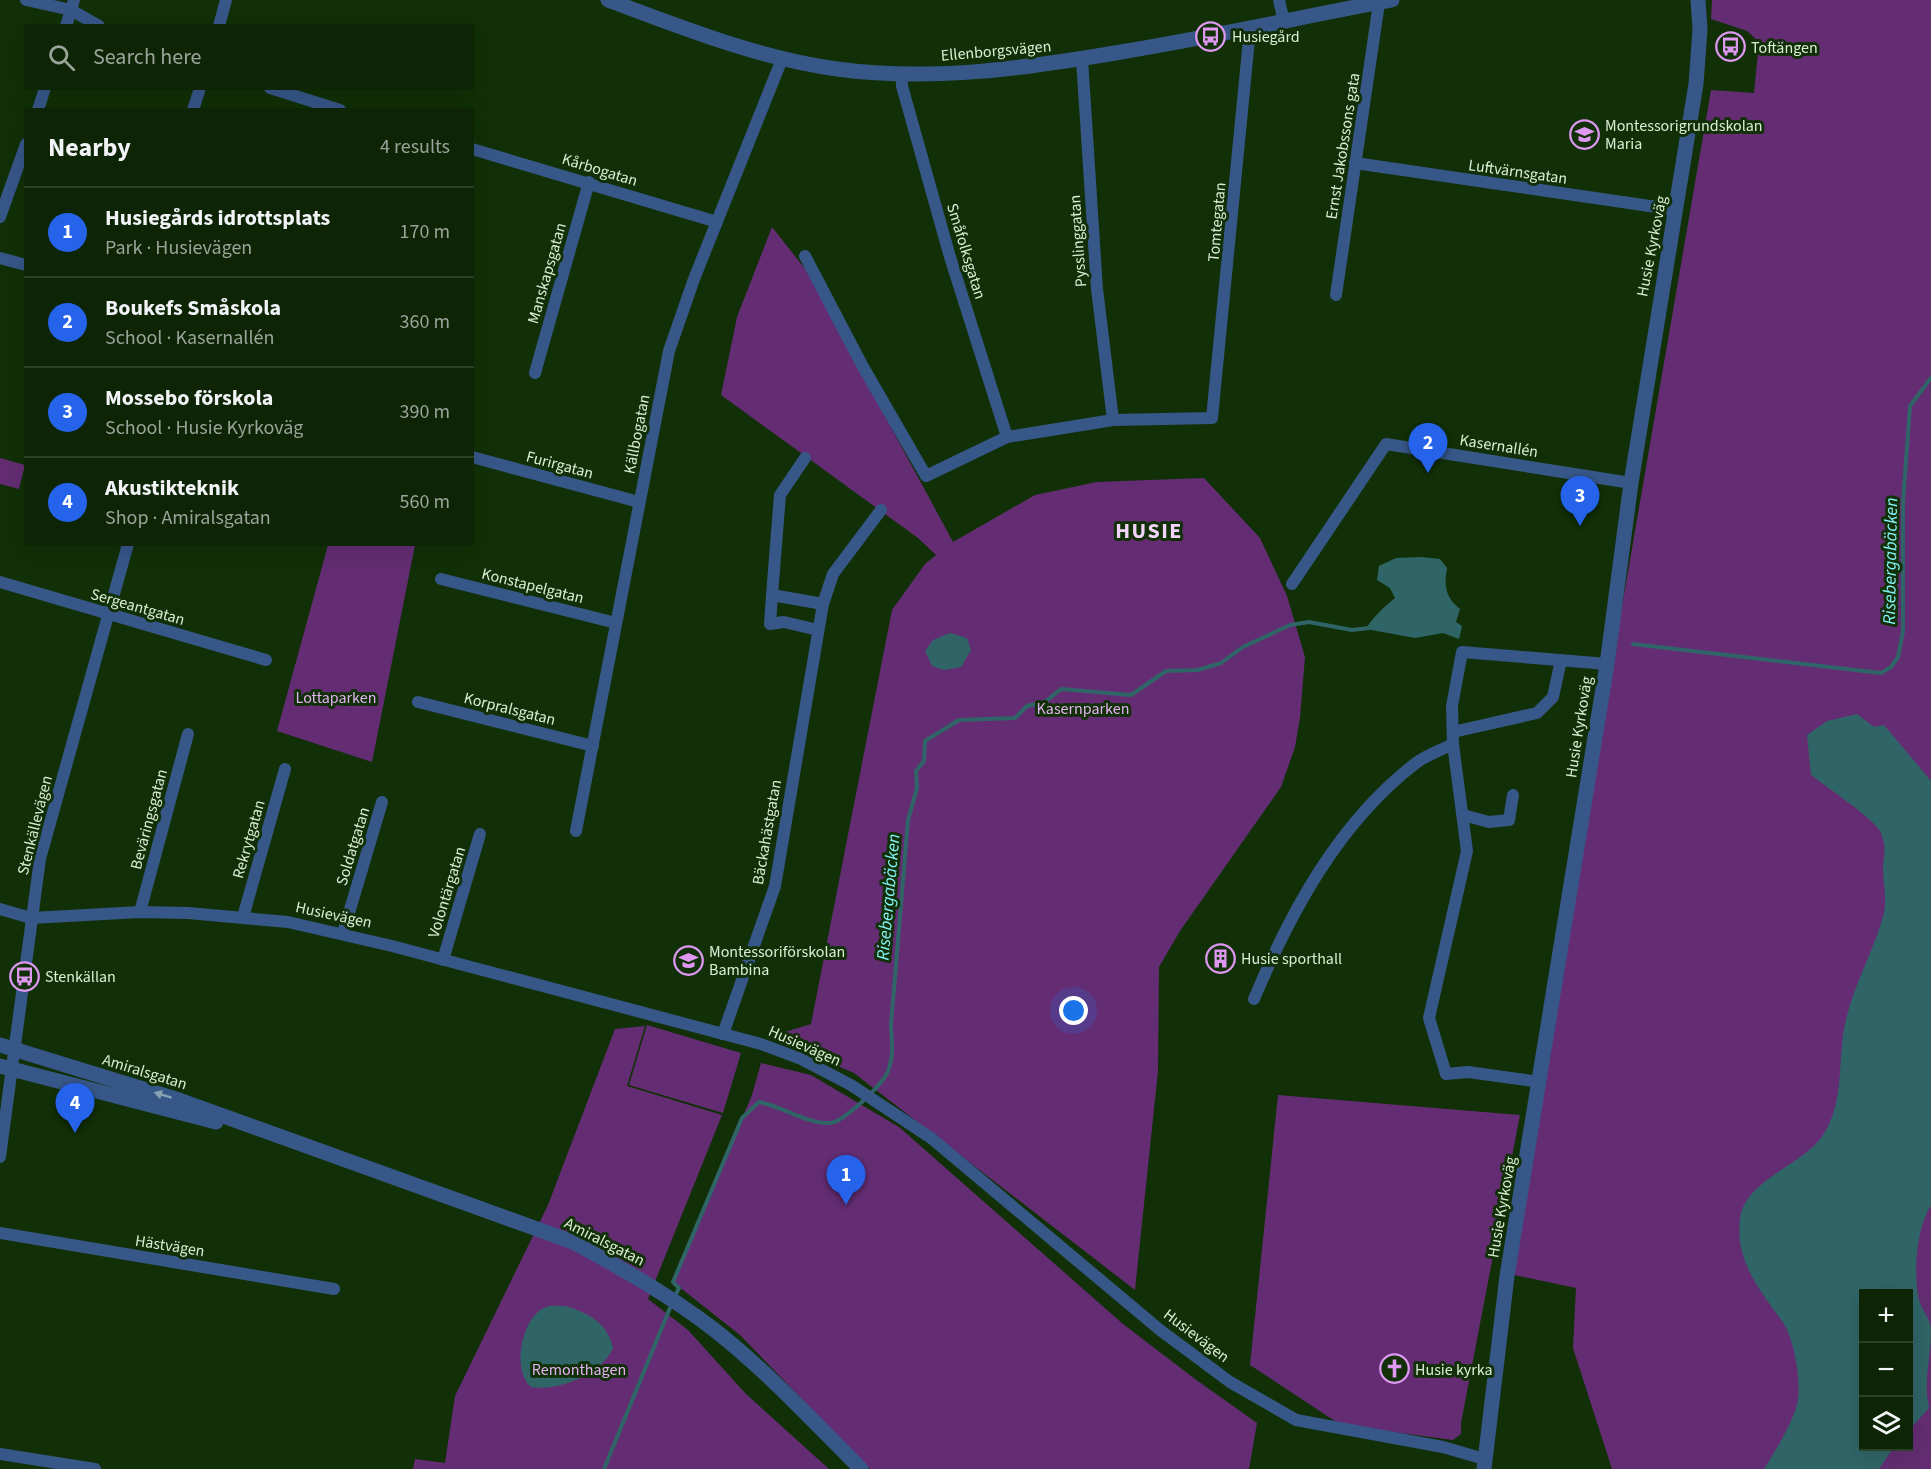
<!DOCTYPE html>
<html lang="en">
<head>
<meta charset="utf-8">
<style>
	:root { --surface:#0d2405; --page:#1b3013; --text:#f1f3f6; --muted:#9aa49a; --line:#2d4127; --accent:#2563eb }
	body { margin:0; font-family:"Source Sans 3",sans-serif; background:var(--page); color:var(--text) }
	.controls { position:absolute; right:18px; bottom:18px; display:grid; overflow:hidden; border-radius:0px; box-shadow:0 6px 24px #0002 }
	.controls button { width:54px; height:54px; display:grid; place-items:center; padding:0; border:0; border-bottom:2px solid var(--line); background:var(--surface); color:var(--text); font:30px sans-serif }
	.you { position:absolute; left:1074px; top:1011px; width:21px; height:21px; margin:-15px; border:4px solid #fff; border-radius:50%; background:#1a73e8; box-shadow:0 0 0 9px #1a73e833 }
	.badge { display:grid; place-items:center; width:39px; height:39px; border-radius:50%; background:var(--accent); color:#fff; font-size:20px; font-weight:700 }
	.pin { position:absolute; translate:-50% -50px; filter:drop-shadow(0 2px 3px #0008) }
	.pin::after { content:''; position:absolute; top:32px; width:21px; height:18px; background:inherit; clip-path:polygon(0 0,100% 0,50% 100%) }
	.list { margin:0; padding:0; list-style:none }
	h2 { display:flex; justify-content:space-between; align-items:center; height:78px; margin:0; padding:0 24px; font-size:26px }
	h2 small { font-size:20px; font-weight:400; color:var(--muted) }
	.list li { display:grid; grid-template-columns:39px 1fr auto; gap:18px; align-items:center; box-sizing:border-box; height:90px; padding:0 24px; border-top:2px solid var(--line) }
	.list b { display:block; font-size:22px; white-space:nowrap }
	.list p { margin:0; font-size:20px; white-space:nowrap; color:var(--muted) }
	.list em { font-size:20px; font-style:normal; color:var(--muted) }
	.icon { flex:none; width:33px; height:33px; fill:none; stroke:currentColor; stroke-width:2; stroke-linecap:round; stroke-linejoin:round }
	.map { position:relative; flex:none; width:1931px; height:1469px; overflow:hidden }
	.search { position:absolute; background:var(--surface); box-shadow:0 6px 24px #0002; left:24px; top:24px; width:450px; height:66px; display:flex; align-items:center; gap:15px; box-sizing:border-box; padding:0 21px; border-radius:0px; color:var(--muted); font-size:22px }
	.panel { position:absolute; background:var(--surface); box-shadow:0 6px 24px #0002; left:24px; top:108px; width:450px; height:438px; border-radius:0px }
	.map>svg:first-child { display:block }
	.green { fill:#642d73; fill-rule:evenodd }
	.water { fill:#306567 }
	.lines { fill:none; stroke-linecap:round; stroke-linejoin:round }
	.stream { stroke:#306567; stroke-width:4 }
	.minor { stroke:#375789; stroke-width:12 }
	.tertiary { stroke:#375789; stroke-width:15 }
	.oneway { fill:#88a2af }
	.labels { text-anchor:middle; stroke-width:6; stroke-linejoin:round; paint-order:stroke }
	.poi-label { font-size:16px; fill:#daedd5; stroke:#113007; text-anchor:start }
	.street-label { font-size:16px; fill:#daedd5; stroke:#113007 }
	.park-label { font-size:16px; fill:#e4b2f2; stroke:#113007 }
	.water-label { font-size:18px; font-style:italic; fill:#84f4f8; stroke:#113007 }
	.district-label { font-size:22px; font-weight:bold; letter-spacing:1.5px; fill:#f2d4fa; stroke:#113007 }
</style>
</head>
<body>
<div class="map">
<svg width="1931" height="1469" viewBox="0 0 1931 1469">
	<rect width="100%" height="100%" fill="#113007"/>
	<g class="green">
		<path d="M1712,0H1931V1469H1612L1573,1348L1576,1288L1514,1275L1547,1042L1711,90L1754,93L1759,42L1747,31L1711,19ZM1864,1294H1908V1446H1864Z"/>
		<path d="M772,227L806,270L953,542L1035,495L1097,482L1204,478L1260,538L1287,596L1305,657L1300,718L1295,747L1281,787L1180,931L1159,967L1158,1071L1135,1290L854,1073L769,1037L811,1024L892,610L925,564L936,555L918,538L721,395L737,317Z"/>
		<path d="M0,458L25,465L19,489L0,484Z"/>
		<path d="M328,545H415L372,762L277,731Z"/>
		<path d="M647,1025L741,1053L723,1113L629,1085Z"/>
		<path d="M645,1026L627,1086L722,1115L648,1299L688,1330L746,1394L829,1469H413L415,1459L445,1463L455,1396L548,1205L615,1029Z"/>
		<path d="M761,1063L811,1075L899,1127L1123,1324L1195,1379L1257,1423L1249,1469H870L740,1335L673,1282L752,1095Z"/>
		<path d="M1278,1095L1520,1115L1461,1423V1434L1453,1440L1341,1425L1250,1365Z"/>
	</g>
	<g class="water">
		<path d="M1421,557L1440,559L1447,568C1444,585 1445,597 1460,609L1456,622L1462,626L1459,639L1443,633L1415,638L1366,629C1372,618 1385,606 1395,598L1390,588L1377,580L1379,566L1396,558Z"/>
		<path d="M950,633L967,638L971,650L961,667L944,670L932,666L925,651L933,640Z"/>
		<path d="M1857,714L1874,727L1884,725L1931,781V1205C1916,1230 1913,1272 1919,1300C1922,1311 1931,1319 1931,1330C1931,1357 1923,1382 1929,1408L1909,1430L1908,1294H1864V1446L1894,1447L1879,1469H1764C1776,1450 1789,1429 1796,1408C1803,1387 1795,1339 1782,1321C1759,1289 1735,1261 1740,1219C1744,1181 1800,1166 1821,1138C1844,1107 1838,1065 1844,1029C1851,989 1874,952 1884,913C1887,897 1883,883 1883,868C1884,852 1887,849 1881,833C1876,820 1825,786 1811,775L1807,735L1827,721Z"/>
		<path d="M565,1306C588,1313 608,1323 613,1348C602,1374 558,1392 531,1387C511,1369 522,1316 546,1307C551,1305 559,1306 565,1306Z"/>
	</g>
	<g class="lines">
		<g class="stream">
			<path d="M1633,644L1881,673L1891,667L1898,657L1903,631V502L1910,406L1931,378"/>
			<path d="M675,1296L679,1288L673,1282L742,1118L759,1102C782,1106 806,1124 830,1123C844,1122 883,1084 888,1071C894,1056 892,1041 891,1025L908,820L917,788L916,771L924,761L925,741L959,720L1015,718L1027,706L1045,702L1061,689L1131,695L1166,671L1198,670L1221,663L1243,647L1290,625L1309,622L1352,630L1369,628"/>
			<path d="M604,1469L672,1303"/>
		</g>
		<g class="minor">
			<path d="M26,0L71,10L99,26"/>
			<path d="M1279,0L1284,22"/>
			<path d="M66,26L74,0"/>
			<path d="M219,26L226,0"/>
			<path d="M1082,59L1097,289L1113,420"/>
			<path d="M902,74V86L950,257L1007,437"/>
			<path d="M270,88L340,110"/>
			<path d="M38,110L45,88"/>
			<path d="M193,110L200,88"/>
			<path d="M472,149L717,222"/>
			<path d="M1355,163L1677,210"/>
			<path d="M0,217L26,144"/>
			<path d="M805,256L862,365L926,476L1007,437L1113,420L1212,418L1250,29"/>
			<path d="M0,258L26,265"/>
			<path d="M1336,295L1379,3"/>
			<path d="M535,373L589,182"/>
			<path d="M472,457L639,502"/>
			<path d="M441,579L616,623"/>
			<path d="M0,582L266,660"/>
			<path d="M1292,584L1386,444L1631,483"/>
			<path d="M772,595L780,495L805,458"/>
			<path d="M823,604L833,574L881,510"/>
			<path d="M418,702L593,746"/>
			<path d="M1453,732L1537,713L1553,697L1561,660"/>
			<path d="M1463,815L1489,822L1509,820L1513,795"/>
			<path d="M576,831L669,351L694,279L782,59"/>
			<path d="M0,909L31,918L140,912L188,913L288,922L392,946L761,1044L801,1059L851,1085L931,1138L1160,1330L1230,1382L1296,1420L1443,1447L1484,1459"/>
			<path d="M140,912L188,734"/>
			<path d="M243,917L285,769"/>
			<path d="M343,933L382,802"/>
			<path d="M443,960L480,834"/>
			<path d="M1254,999C1291,911 1339,822 1416,763C1426,755 1441,750 1453,744"/>
			<path d="M723,1034L775,886L823,604L772,595L770,624L784,622L818,630"/>
			<path d="M1540,1082L1468,1072L1446,1074L1429,1018L1467,851L1453,744L1452,706L1462,652L1607,664"/>
			<path d="M0,1157L40,859L128,544"/>
			<path d="M0,1233L334,1289"/>
			<path d="M0,1454L95,1469"/>
		</g>
		<g class="tertiary">
			<path d="M608,0C683,28 758,58 837,69C932,82 1027,68 1121,52C1212,37 1301,17 1392,0"/>
			<path d="M0,1045L179,1100L573,1242C621,1268 669,1295 712,1328C766,1370 813,1421 861,1469"/>
			<path d="M0,1066L216,1122"/>
			<path d="M1484,1469L1507,1276L1607,664L1631,483L1696,84L1700,29L1698,0"/>
		</g>
	</g>
	<defs><path id="oneway-solid" d="M-6-.8H1V-3.2L6.5 0L1 3.2V.8H-6Z" transform="scale(1.5)"/></defs>
	<use class="oneway" href="#oneway-solid" transform="translate(163 1095) rotate(-163)"/>
	<defs>
		<symbol id="bus-ring" viewBox="-11 -11 22 22"><circle r="9.5" fill="#113007" stroke="#de98f2" stroke-width="1.5"/><path d="M-5-6H5V4H4V6H2V4H-2V6H-4V4H-5ZM-3.5-4V0h7V-4ZM-3.5 1.2v1.5H-2V1.2ZM2 1.2v1.5H3.5V1.2Z" fill="#de98f2"/></symbol>
		<symbol id="school-ring" viewBox="-11 -11 22 22"><circle r="9.5" fill="#113007" stroke="#de98f2" stroke-width="1.5"/><path d="M0-5L7-2L0 1L-7-2ZM-4 1L0 2.5L4 1V4Q0 6-4 4Z" fill="#de98f2"/></symbol>
		<symbol id="building-ring" viewBox="-11 -11 22 22"><circle r="9.5" fill="#113007" stroke="#de98f2" stroke-width="1.5"/><path d="M-4-6H4V6H1V3H-1V6H-4ZM-2.5-4.3h1.7v1.8h-1.7ZM.8-4.3h1.7v1.8H.8ZM-2.5-1h1.7V.8h-1.7ZM.8-1h1.7V.8H.8Z" fill="#de98f2"/></symbol>
		<symbol id="church-ring" viewBox="-11 -11 22 22"><circle r="9.5" fill="#113007" stroke="#de98f2" stroke-width="1.5"/><path d="M-1.2-6h2.4v3.5h3.3v2.4h-3.3V6h-2.4V-.1h-3.3v-2.4h3.3Z" fill="#de98f2"/></symbol>
	</defs>
	<g fill-rule="evenodd">
		<use href="#bus-ring" x="1194" y="20" width="33" height="33"/>
		<use href="#bus-ring" x="1714" y="30" width="33" height="33"/>
		<use href="#school-ring" x="1568" y="118" width="33" height="33"/>
		<use href="#building-ring" x="1204" y="942" width="33" height="33"/>
		<use href="#school-ring" x="672" y="944" width="33" height="33"/>
		<use href="#bus-ring" x="8" y="960" width="33" height="33"/>
		<use href="#church-ring" x="1378" y="1352" width="33" height="33"/>
	</g>
	<g class="labels">
		<g class="poi-label">
			<text x="1232" y="42">Husiegård</text>
			<text x="1751" y="53">Toftängen</text>
			<text x="1605" y="131">Montessorigrundskolan<tspan x="1605" dy="18">Maria</tspan></text>
			<text x="709" y="957">Montessoriförskolan<tspan x="709" dy="18">Bambina</tspan></text>
			<text x="1241" y="964">Husie sporthall</text>
			<text x="45" y="982">Stenkällan</text>
			<text x="1415" y="1375">Husie kyrka</text>
		</g>
		<g class="street-label">
			<text transform="translate(996 50) rotate(-5)" y="6">Ellenborgsvägen</text>
			<text transform="translate(1342 146) rotate(-81)" y="6">Ernst Jakobssons gata</text>
			<text transform="translate(600 169) rotate(17)" y="6">Kårbogatan</text>
			<text transform="translate(1518 171) rotate(8)" y="6">Luftvärnsgatan</text>
			<text transform="translate(1216 222) rotate(-85)" y="6">Tomtegatan</text>
			<text transform="translate(1077 241) rotate(-94)" y="6">Pysslinggatan</text>
			<text transform="translate(1651 246) rotate(-79)" y="6">Husie Kyrkoväg</text>
			<text transform="translate(967 251) rotate(73)" y="6">Småfolksgatan</text>
			<text transform="translate(546 273) rotate(-74)" y="6">Manskapsgatan</text>
			<text transform="translate(636 434) rotate(-79)" y="6">Källbogatan</text>
			<text transform="translate(1499 445) rotate(9)" y="6">Kasernallén</text>
			<text transform="translate(560 464) rotate(15)" y="6">Furirgatan</text>
			<text transform="translate(533 585) rotate(14)" y="6">Konstapelgatan</text>
			<text transform="translate(138 606) rotate(16)" y="6">Sergeantgatan</text>
			<text transform="translate(510 708) rotate(14)" y="6">Korpralsgatan</text>
			<text transform="translate(1578 727) rotate(-81)" y="6">Husie Kyrkoväg</text>
			<text transform="translate(148 819) rotate(-75)" y="6">Beväringsgatan</text>
			<text transform="translate(34 825) rotate(-76)" y="6">Stenkällevägen</text>
			<text transform="translate(766 832) rotate(-80)" y="6">Bäckahästgatan</text>
			<text transform="translate(248 839) rotate(-74)" y="6">Rekrytgatan</text>
			<text transform="translate(352 846) rotate(-73)" y="6">Soldatgatan</text>
			<text transform="translate(446 892) rotate(-73)" y="6">Volontärgatan</text>
			<text transform="translate(334 914) rotate(12)" y="6">Husievägen</text>
			<text transform="translate(805 1045) rotate(24)" y="6">Husievägen</text>
			<text transform="translate(145 1071) rotate(17)" y="6">Amiralsgatan</text>
			<text transform="translate(1501 1207) rotate(-80)" y="6">Husie Kyrkoväg</text>
			<text transform="translate(605 1241) rotate(27)" y="6">Amiralsgatan</text>
			<text transform="translate(170 1245) rotate(9)" y="6">Hästvägen</text>
			<text transform="translate(1197 1335) rotate(37)" y="6">Husievägen</text>
		</g>
		<g class="park-label">
			<text x="336" y="703">Lottaparken</text>
			<text x="1083" y="714">Kasernparken</text>
			<text x="579" y="1375">Remonthagen</text>
		</g>
		<g class="water-label">
			<text transform="translate(1890 561) rotate(-89)" y="6">Risebergabäcken</text>
			<text transform="translate(888 897) rotate(-85)" y="6">Risebergabäcken</text>
		</g>
		<g class="district-label">
			<text x="1149" y="538">HUSIE</text>
		</g>
	</g>
</svg>
<div class="controls">
<button>+</button>
<button>−</button>
<button><svg class="icon" aria-label="layers" viewBox="0 0 24 24"><path d="M12 4l9 5-9 5-9-5zM3 14l9 5 9-5"/></svg></button>
</div>
<div class="you"></div>
<div class="pin badge" style="left:846px;top:1205px">1</div>
<div class="pin badge" style="left:1428px;top:473px">2</div>
<div class="pin badge" style="left:1580px;top:526px">3</div>
<div class="pin badge" style="left:75px;top:1133px">4</div>
<div class="search"><svg class="icon" aria-label="search" viewBox="0 0 24 24"><circle cx="10" cy="10" r="6"/><path d="M15 15l6 6"/></svg>Search here</div>
<section class="panel">
<h2>Nearby<small>4 results</small></h2>
<ul class="list">
<li><span class="badge">1</span><div><b>Husiegårds idrottsplats</b><p>Park · Husievägen</p></div><em>170 m</em></li>
<li><span class="badge">2</span><div><b>Boukefs Småskola</b><p>School · Kasernallén</p></div><em>360 m</em></li>
<li><span class="badge">3</span><div><b>Mossebo förskola</b><p>School · Husie Kyrkoväg</p></div><em>390 m</em></li>
<li><span class="badge">4</span><div><b>Akustikteknik</b><p>Shop · Amiralsgatan</p></div><em>560 m</em></li>
</ul>
</section>
</div>
</body>
</html>
